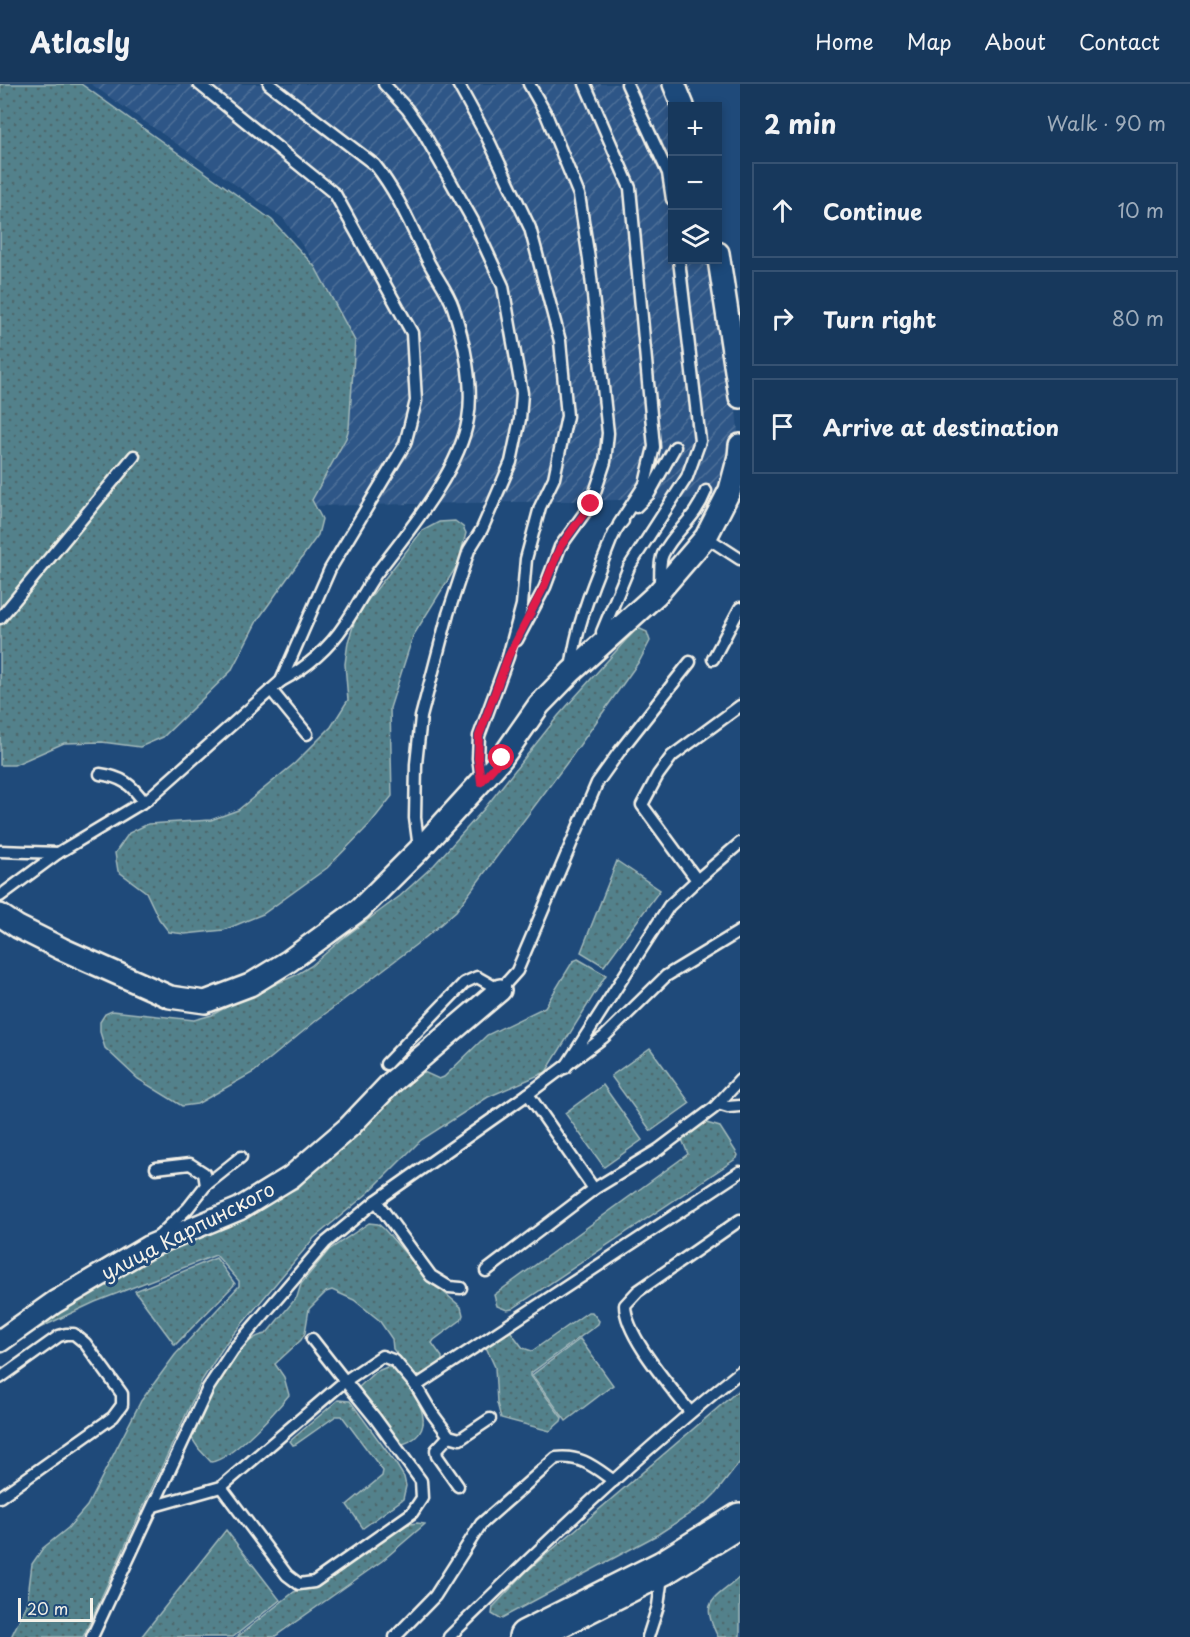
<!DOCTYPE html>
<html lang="en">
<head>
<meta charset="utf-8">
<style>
	:root { --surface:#17385c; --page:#203f62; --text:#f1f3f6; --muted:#9eacbb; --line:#365272 }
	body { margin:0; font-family:"Playpen Sans",sans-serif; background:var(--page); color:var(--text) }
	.controls { position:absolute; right:18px; top:18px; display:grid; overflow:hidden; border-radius:0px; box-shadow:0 3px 9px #0003 }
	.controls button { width:54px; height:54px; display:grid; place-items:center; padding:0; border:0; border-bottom:2px solid var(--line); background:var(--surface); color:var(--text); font:30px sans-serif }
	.scale { position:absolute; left:18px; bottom:15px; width:75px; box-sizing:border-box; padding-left:6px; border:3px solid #f4f1e8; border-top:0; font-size:16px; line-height:21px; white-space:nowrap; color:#f4f1e8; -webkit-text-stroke:4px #1f4a7a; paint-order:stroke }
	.stop { position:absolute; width:18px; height:18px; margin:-14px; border:4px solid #e11d48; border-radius:50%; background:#fff }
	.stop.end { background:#e11d48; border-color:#fff; box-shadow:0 2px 6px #0008 }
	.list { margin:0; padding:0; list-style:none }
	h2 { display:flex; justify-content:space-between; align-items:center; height:78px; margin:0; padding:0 24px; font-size:26px }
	h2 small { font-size:20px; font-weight:400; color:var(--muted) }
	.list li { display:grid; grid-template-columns:39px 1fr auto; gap:18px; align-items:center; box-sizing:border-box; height:96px; margin:0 12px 12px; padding:0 12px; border:2px solid var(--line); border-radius:0px }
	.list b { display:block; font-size:22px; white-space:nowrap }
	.list em { font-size:20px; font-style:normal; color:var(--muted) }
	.icon { flex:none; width:33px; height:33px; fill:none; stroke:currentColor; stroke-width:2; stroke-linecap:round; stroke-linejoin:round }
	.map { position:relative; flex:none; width:740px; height:1553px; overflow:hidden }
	header { display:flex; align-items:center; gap:36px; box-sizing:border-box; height:84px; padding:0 30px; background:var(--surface); border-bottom:2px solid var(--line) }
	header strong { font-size:28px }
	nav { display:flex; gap:33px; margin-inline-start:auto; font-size:21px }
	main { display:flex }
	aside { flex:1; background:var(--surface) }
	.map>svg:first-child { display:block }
	.industrial { fill:url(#industrial-furrows) }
	.grass { fill:url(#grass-dots); stroke:#a3b9ba; stroke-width:1.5 }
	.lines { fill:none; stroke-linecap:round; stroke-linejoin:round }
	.lane-casing { stroke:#f4f1e8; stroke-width:15 }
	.street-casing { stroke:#f4f1e8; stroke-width:26 }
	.primary-casing { stroke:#f4f1e8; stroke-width:38 }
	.lane { stroke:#1f4a7a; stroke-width:10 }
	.street { stroke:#1f4a7a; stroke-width:21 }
	.primary { stroke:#1f4a7a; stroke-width:33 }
	.route { stroke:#e11d48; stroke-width:8 }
	.labels { text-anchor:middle; stroke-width:6; stroke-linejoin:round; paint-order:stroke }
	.street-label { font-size:20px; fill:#f4f1e8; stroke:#1f4a7a }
</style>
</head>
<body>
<header>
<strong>Atlasly</strong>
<nav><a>Home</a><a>Map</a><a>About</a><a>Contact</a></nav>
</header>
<main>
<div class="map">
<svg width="740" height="1553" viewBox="0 0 740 1553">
	<defs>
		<pattern id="industrial-furrows" width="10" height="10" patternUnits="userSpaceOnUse" patternTransform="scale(1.5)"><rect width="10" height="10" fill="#2e5787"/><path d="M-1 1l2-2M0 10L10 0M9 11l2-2" fill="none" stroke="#4d7098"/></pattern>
		<pattern id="grass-dots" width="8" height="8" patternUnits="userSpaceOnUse" patternTransform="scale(1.5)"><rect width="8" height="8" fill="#52818b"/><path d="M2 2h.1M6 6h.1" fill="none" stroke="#4e676c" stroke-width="1.8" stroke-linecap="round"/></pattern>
	</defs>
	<rect width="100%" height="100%" fill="#1f4a7a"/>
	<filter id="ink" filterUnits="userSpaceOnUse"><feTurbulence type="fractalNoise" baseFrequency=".0167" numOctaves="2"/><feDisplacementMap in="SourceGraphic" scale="12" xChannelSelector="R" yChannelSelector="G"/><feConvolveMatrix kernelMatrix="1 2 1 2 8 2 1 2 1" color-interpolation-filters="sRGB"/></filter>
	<g filter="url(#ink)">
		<path class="industrial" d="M91,0H682L672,22V176H718V144L738,346L722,414L309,422L314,178L283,134Z"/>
		<g class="grass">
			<path d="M0,0H81L272,136L315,183L355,257L349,344L346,354L312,416L322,435L318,451L257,537L231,587L163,653L140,663L102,658L64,659L14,681H0Z"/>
			<path d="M455,437L463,443L466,449L458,480L413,552L390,624L392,712L370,740L327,784L263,830L224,846L185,850L169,848L159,835L146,808L118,787L115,769L129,749L148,740L211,736L238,726L295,679L331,643L348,616L345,580L348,558L357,530L422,447L439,438Z"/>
			<path d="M638,544L647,548L650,557L640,576L572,672L456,827L426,853L317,936L254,988L197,1020L182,1022L138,995L105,964L100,948V938L105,930L112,927L194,936L212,931L241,915L294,892L311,882L342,855L400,812L434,781L484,725L558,632L625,557Z"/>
			<path d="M617,777L660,806L604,882L581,868Z"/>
			<path d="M578,875L606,891L546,988L488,1013L421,1056L368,1109L314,1154L226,1259L202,1296L83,1553H11L27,1520L32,1480L43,1464L68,1444L87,1422L141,1317L175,1271L239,1202V1197L216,1171L95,1218L31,1248L28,1244L128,1186L298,1104L406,998L424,988L439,995L444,993L487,951L545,923L573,877Z"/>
			<path d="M650,964L690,1019L651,1047L611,992Z"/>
			<path d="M603,1001L642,1056L604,1083L565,1029Z"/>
			<path d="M703,1038L720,1043L738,1071L737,1074L512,1225L507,1226L497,1222L494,1211L688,1070L679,1048Z"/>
			<path d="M369,1139L378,1140L384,1145L426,1193L461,1223L463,1231L461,1236L434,1256L432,1259L442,1273V1277L422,1291H415L393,1265L392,1255L379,1236L354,1216L332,1206L326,1208L309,1225L305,1249L301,1256L275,1280L284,1293L289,1311C276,1327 231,1376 211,1378L199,1365L191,1353C203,1326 234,1253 266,1250L297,1213L301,1200L329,1166Z"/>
			<path d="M216,1174L235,1200L175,1261L135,1207Z"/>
			<path d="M588,1228H592L599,1237L598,1240L531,1289V1292L562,1334L561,1337L550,1347L501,1334L497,1319L495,1283L485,1261L508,1244L523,1264L532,1267Z"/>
			<path d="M580,1255L613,1301L566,1337L532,1291Z"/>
			<path d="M387,1283L393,1284C413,1303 444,1347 403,1360L398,1357L358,1304L375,1288Z"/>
			<path d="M740,1305V1378L716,1409L706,1419L657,1451L500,1535L492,1530L493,1523L526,1488Z"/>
			<path d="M338,1316L350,1317L396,1380L404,1393L406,1402L403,1415L363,1444L347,1421L382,1392L383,1387L342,1332H336L296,1360L293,1361L290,1357Z"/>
			<path d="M417,1439L425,1440L382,1477L274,1553H237L294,1508L317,1502L403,1441Z"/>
			<path d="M226,1446L280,1516L233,1553H141Z"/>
			<path d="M740,1493V1553H718C699,1516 713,1517 740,1493Z"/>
		</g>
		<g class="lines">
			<defs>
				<g id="lane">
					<path d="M269,0L375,81C399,111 412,145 429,179C437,194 448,208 453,223C464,255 474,302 468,335C460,386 407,449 376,490C365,506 356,524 345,540C329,564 306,584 281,597"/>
					<path d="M384,0L407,25L423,48L473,137L503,202L522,309L520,335L511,378L482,445L469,466L448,530L421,633L416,680L415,734L419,764"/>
					<path d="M458,0L487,53L530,144L560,257L567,332L554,394L540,423L526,475L522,521L508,573L479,652L478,674L481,696"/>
					<path d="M585,0L630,104L654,363L645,400L619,440"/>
					<path d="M627,0L668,89L672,115"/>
					<path d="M636,423L649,410L675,363"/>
					<path d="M706,453L740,475"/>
					<path d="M659,503C662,492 658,481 663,470C675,446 695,436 706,407"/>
					<path d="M0,534L134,372"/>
					<path d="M517,556L545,503L560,463L591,420L605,378L608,349L589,175L579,111L546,30L529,0"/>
					<path d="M604,557L602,548L629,483L687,393L700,357L679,176"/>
					<path d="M713,575L740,524"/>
					<path d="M571,585C576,545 590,507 606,469C610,459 614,445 623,437"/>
					<path d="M271,606L307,650"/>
					<path d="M100,690C122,693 131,700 144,718"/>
					<path d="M0,767L58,769"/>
					<path d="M697,796L740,759"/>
					<path d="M0,812L58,769L148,715L281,597L330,485L405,360L416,317L412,249L335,110L199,0"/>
					<path d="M386,980L464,899L477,893L500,906L517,887L597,699L619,668L690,578"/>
					<path d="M565,984L669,822L697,796L642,721L658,691L672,672L740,622"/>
					<path d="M528,1010L604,953L666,892L740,847"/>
					<path d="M718,1020L728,1023L740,1022"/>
					<path d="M156,1084L190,1080L204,1089L206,1101L188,1124L159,1152"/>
					<path d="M206,1101L241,1073"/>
					<path d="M594,1105L658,1066L714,1024L740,996"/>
					<path d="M376,1117L431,1192L449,1203L461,1204"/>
					<path d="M312,1255L345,1297L382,1272L395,1277L416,1302L740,1088"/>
					<path d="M0,1294L59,1252L66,1250H74L85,1259L122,1310V1321L113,1333L0,1413"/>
					<path d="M416,1302L432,1329L449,1352L460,1355L490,1335"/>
					<path d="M690,1328C671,1303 625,1252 625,1221L638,1207L740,1136"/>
					<path d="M449,1352L436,1366L437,1372L458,1402"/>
					<path d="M154,1422L221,1403L287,1491L299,1500L314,1498L412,1429L422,1414L421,1397L375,1334L345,1297L221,1403"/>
					<path d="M92,1553L208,1304L233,1266L325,1159L376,1117L528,1010L594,1105L486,1187"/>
					<path d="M395,1553L435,1512L481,1440L556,1374C581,1371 594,1383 614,1397"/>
					<path d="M449,1553C543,1461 638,1370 740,1288"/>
					<path d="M648,1553L658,1522L662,1492"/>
				</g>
				<g id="street">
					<path d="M674,0L683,22"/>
					<path d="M718,169L740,313"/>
					<path d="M0,831L18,843L62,865L170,913L205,918L250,901L289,877L360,825L419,766L481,698L502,674L539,621L571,588L657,510L706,453L730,406L739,372L740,361"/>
					<path d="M0,1257L55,1218L148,1163L239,1125L291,1093L349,1043L391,999L500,906"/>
				</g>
				<path id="primary" d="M526,1553L663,1484L740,1436"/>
			</defs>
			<use href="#lane" class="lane-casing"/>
			<use href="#street" class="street-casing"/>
			<use href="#primary" class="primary-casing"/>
			<use href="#lane" class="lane"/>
			<use href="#street" class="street"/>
			<use href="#primary" class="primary"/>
		</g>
	</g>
	<g class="lines" filter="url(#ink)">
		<path class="route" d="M502,674L481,698L478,674L479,652L508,573L544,503L560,463L591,420"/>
	</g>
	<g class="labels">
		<g class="street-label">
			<text transform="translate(188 1147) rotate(-27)" y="7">улица Карпинского</text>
		</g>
	</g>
</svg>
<div class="controls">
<button>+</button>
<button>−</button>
<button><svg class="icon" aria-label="layers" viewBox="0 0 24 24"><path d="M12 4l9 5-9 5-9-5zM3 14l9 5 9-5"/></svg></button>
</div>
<div class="scale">20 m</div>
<div class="stop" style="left:502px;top:674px"></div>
<div class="stop end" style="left:591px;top:420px"></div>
</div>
<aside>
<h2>2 min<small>Walk · 90 m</small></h2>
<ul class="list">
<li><svg class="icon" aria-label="ahead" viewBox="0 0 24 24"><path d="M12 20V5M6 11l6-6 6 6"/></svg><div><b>Continue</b></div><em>10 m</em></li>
<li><svg class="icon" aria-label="right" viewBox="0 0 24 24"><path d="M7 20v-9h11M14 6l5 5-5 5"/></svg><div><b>Turn right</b></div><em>80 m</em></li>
<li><svg class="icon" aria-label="arrive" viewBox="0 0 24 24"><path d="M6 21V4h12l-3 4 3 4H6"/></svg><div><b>Arrive at destination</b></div></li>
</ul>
</aside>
</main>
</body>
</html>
